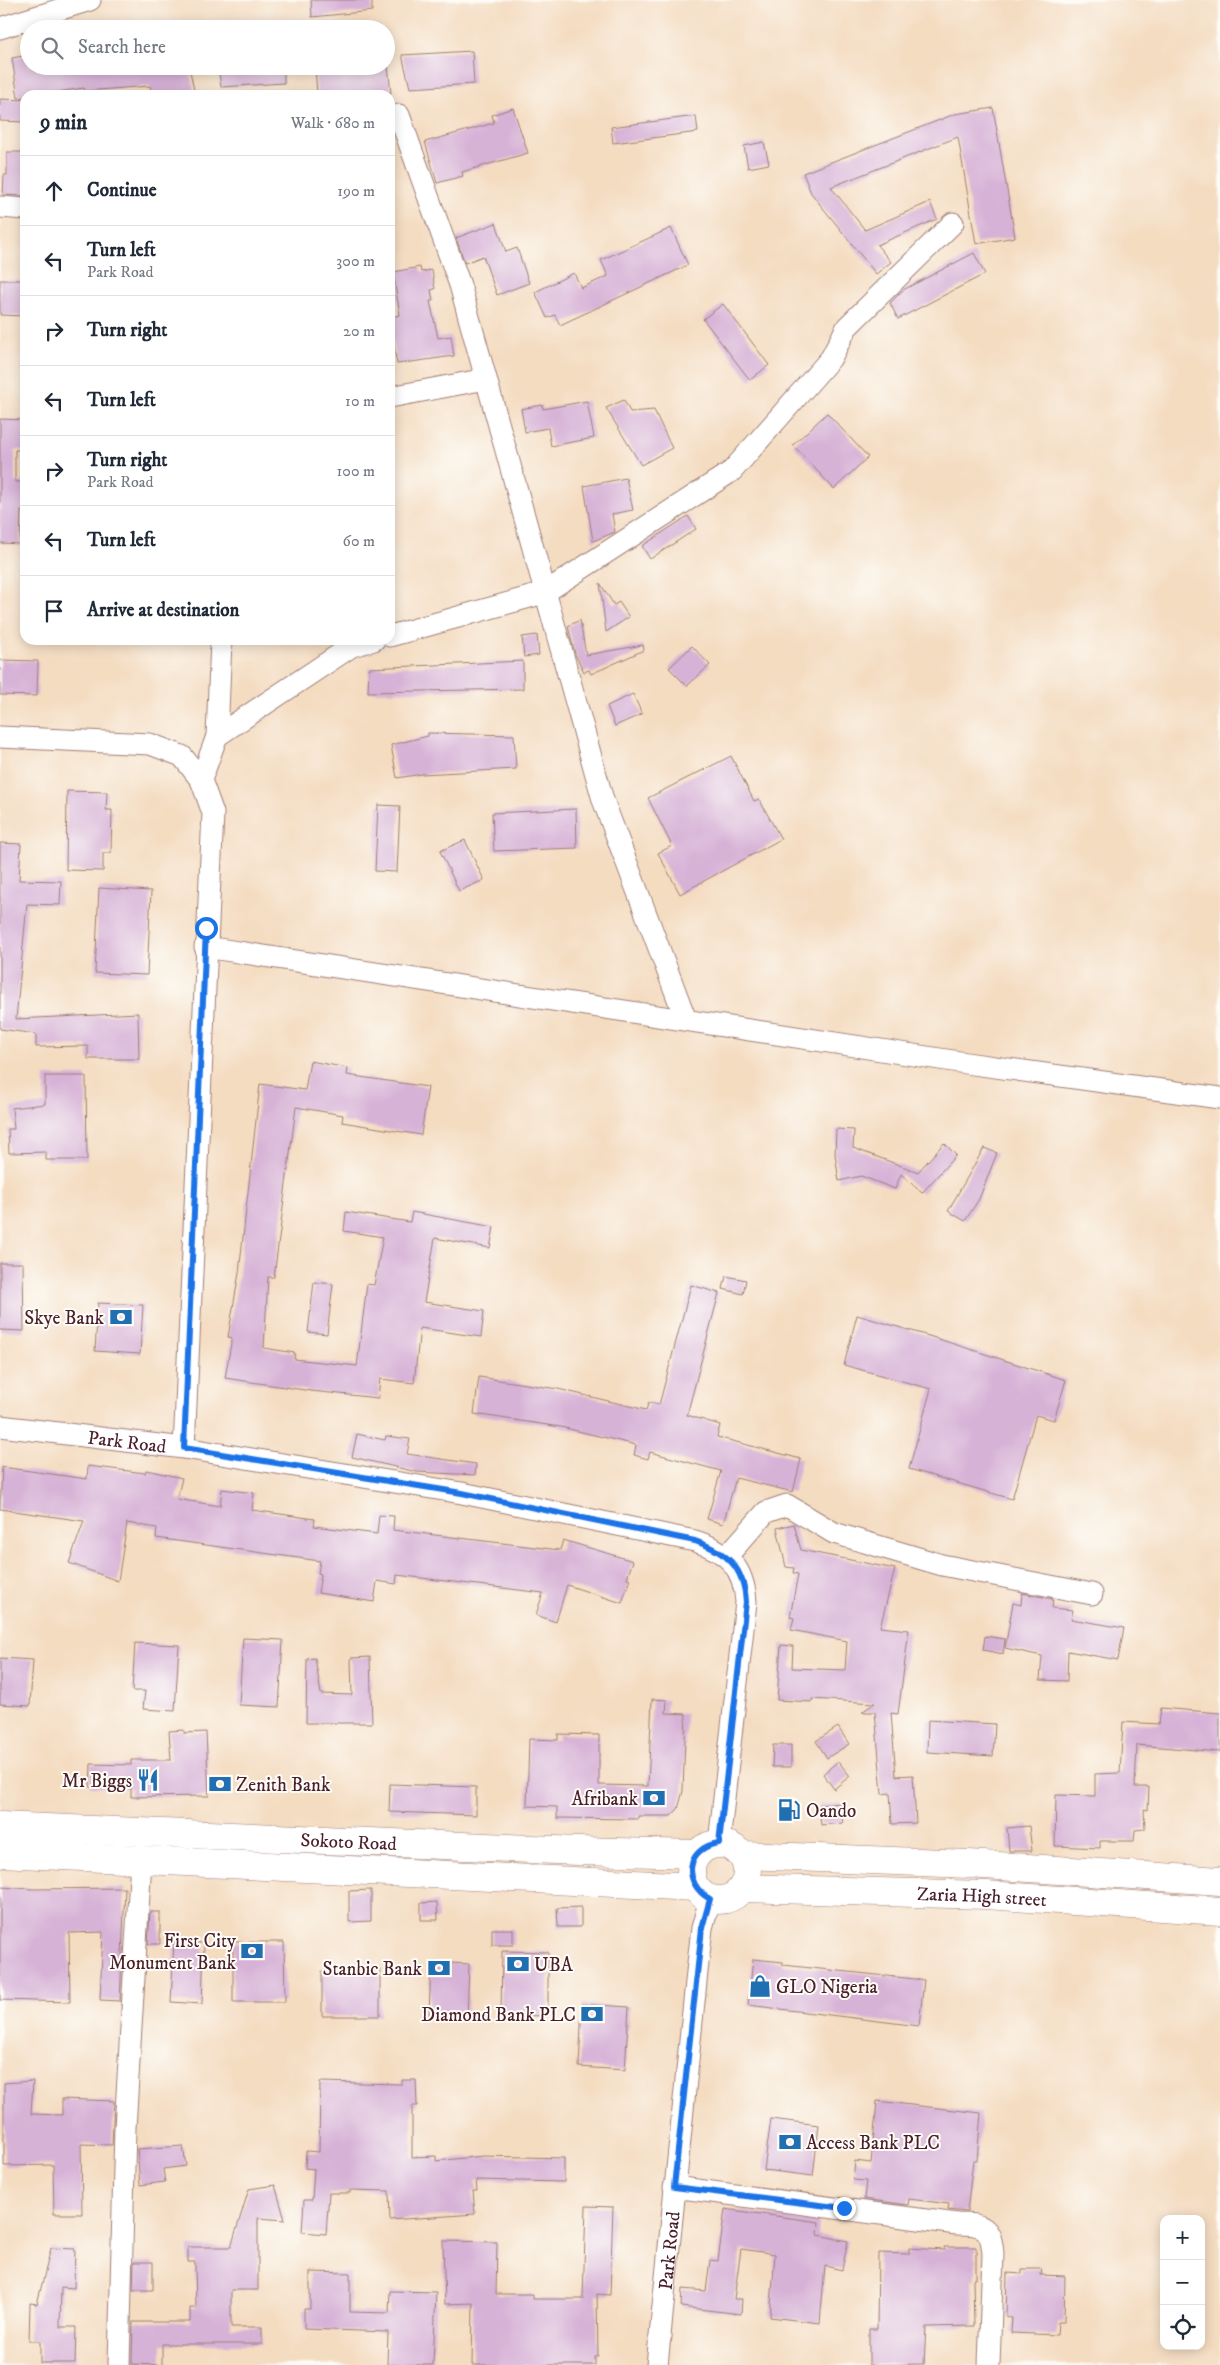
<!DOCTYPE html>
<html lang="en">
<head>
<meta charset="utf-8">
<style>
	:root { --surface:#fff; --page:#f6f6f7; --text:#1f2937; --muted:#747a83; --line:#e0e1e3 }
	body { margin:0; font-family:"IM FELL DW Pica",serif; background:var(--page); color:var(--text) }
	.controls { position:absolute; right:15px; bottom:15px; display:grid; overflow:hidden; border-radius:10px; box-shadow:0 2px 12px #0003 }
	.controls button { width:45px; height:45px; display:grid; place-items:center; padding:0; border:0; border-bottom:1px solid var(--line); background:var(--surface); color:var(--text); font:25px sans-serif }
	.stop { position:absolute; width:15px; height:15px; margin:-11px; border:4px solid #1a73e8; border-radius:50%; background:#fff }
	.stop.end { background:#1a73e8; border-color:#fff; box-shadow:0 1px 5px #0008 }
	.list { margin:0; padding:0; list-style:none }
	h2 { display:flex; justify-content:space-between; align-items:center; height:65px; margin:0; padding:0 20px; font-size:21px }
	h2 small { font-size:16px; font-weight:400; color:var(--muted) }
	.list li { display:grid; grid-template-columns:32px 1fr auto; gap:15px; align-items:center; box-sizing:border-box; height:70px; padding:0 20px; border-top:1px solid var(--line) }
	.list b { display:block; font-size:19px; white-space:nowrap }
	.list p { margin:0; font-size:16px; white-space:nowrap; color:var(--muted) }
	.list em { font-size:16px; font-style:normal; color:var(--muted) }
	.icon { flex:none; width:28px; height:28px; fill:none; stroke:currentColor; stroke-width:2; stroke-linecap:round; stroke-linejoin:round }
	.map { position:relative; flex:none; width:1220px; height:2365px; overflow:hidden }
	.search { position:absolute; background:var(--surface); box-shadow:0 2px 12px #0003; left:20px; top:20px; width:375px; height:55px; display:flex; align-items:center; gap:12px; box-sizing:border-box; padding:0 18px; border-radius:28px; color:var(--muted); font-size:19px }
	.panel { position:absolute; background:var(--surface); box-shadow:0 2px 12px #0003; left:20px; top:90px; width:375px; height:555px; border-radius:15px }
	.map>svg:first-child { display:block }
	.building { fill:#d7b2d7 }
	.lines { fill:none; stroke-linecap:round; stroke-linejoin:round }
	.street-casing { stroke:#9f7e76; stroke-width:23 }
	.primary-casing { stroke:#9f7e76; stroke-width:29 }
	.street { stroke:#fff; stroke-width:21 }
	.primary { stroke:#fff; stroke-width:28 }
	.route { stroke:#1a73e8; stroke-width:6 }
	.labels { text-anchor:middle; stroke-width:4; stroke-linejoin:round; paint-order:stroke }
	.poi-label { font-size:19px; fill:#4a1f2b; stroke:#fdfcf7; text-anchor:end }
	.street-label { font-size:19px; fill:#4a1f2b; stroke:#fdfcf7 }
</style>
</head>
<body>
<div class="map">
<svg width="1220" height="2365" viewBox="0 0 1220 2365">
	<rect width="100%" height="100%" fill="#fdfcf7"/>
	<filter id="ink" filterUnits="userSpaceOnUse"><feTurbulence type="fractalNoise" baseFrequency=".02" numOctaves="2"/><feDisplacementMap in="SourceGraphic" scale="10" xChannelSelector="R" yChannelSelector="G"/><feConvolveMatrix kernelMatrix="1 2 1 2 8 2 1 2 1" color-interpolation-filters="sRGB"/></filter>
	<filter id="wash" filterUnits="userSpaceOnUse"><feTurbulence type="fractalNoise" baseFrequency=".0096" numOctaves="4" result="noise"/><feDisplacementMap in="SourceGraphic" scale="20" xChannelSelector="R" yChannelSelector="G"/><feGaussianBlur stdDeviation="1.12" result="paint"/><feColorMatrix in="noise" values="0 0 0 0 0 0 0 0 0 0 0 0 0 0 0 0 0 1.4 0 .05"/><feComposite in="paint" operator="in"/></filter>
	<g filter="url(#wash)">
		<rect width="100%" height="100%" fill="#f4dcc1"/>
		<g id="blocks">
			<g class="building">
				<path d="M311,0H372V11L312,17Z"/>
				<path d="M472,51L474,84L410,88L402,55Z"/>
				<path d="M29,55V66H126L127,72L154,66H189L195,95H152L150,86L85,91L84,88L18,98L12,58Z"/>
				<path d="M218,66H284V83L221,87Z"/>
				<path d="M315,66H388L391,93L317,95Z"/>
				<path d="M0,99L25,100V122L0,121Z"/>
				<path d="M513,108L528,153L462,172L463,176L437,183L425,142L494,123L492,115Z"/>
				<path d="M993,108L1015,237L976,244L958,137L831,187L865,230L930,202L937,219L877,245L891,262L876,274L811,193L803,173L955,114Z"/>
				<path d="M696,116L698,132L613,143L611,127Z"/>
				<path d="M764,142L769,164L748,168L744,146Z"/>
				<path d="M7,152H25V196L3,195L4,175H7Z"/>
				<path d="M496,223L506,252L517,248L529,283L497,295L483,256L465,263L456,238Z"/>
				<path d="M671,228L688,265L560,325L555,315L547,318L535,292L574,273L581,288L608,276L601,260Z"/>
				<path d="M974,253L985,274L898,319L890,303L903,290Z"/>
				<path d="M420,267L421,272L432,270L435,289L431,290L433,301H430L438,338L451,336L454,356L397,364L393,341H390V317L400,315L393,272Z"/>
				<path d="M0,280H25V316L0,315Z"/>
				<path d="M723,304L769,365L750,380L703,319Z"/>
				<path d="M624,400L630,412L654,410L672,448L641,465L606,408Z"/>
				<path d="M587,401L594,438L551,446L548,428L525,432L521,409L542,405L543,409Z"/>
				<path d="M827,413L868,457L834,489L793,445Z"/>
				<path d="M0,419L25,420V450H15V482H25V511H21L20,544L0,543Z"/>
				<path d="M626,478L633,510L612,514L615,532L593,541L584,486Z"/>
				<path d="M688,516L696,529L650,559L642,546Z"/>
				<path d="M600,583L614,605L619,602L629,617L606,632Z"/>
				<path d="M580,620L586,655L643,645L644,650L591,674L589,670L584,672L575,654L568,626Z"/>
				<path d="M537,635L539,655L524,657L522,637Z"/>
				<path d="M692,646L710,665L687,686L669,668Z"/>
				<path d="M0,660L38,661L37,696L0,695Z"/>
				<path d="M523,661V689L368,692L369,668Z"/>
				<path d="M633,694L642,714L615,726L607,706Z"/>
				<path d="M428,733L514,735L516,769L422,774L397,778L391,745L428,736Z"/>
				<path d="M731,756L754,801L759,799L781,839L680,894L658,853L672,846L648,798Z"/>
				<path d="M67,791L107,792L106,810H112L111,853H103V871L66,870Z"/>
				<path d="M378,805L400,806L397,872L375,871Z"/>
				<path d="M576,809L577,848L494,851L492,813Z"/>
				<path d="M465,840L484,880L459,891L440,851Z"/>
				<path d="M0,843L21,844L19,880L61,881L60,905L27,904L16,1019L138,1013L139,1059H88V1046L36,1047V1034L0,1029Z"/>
				<path d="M99,888L151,891L147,975L95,973Z"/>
				<path d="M310,1061L348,1068L347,1075L428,1087L421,1135L342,1122L343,1115L296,1107L274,1277H268L264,1348L295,1353L294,1359L357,1366L367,1284L374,1285L383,1237L344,1231L346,1212L410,1222L412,1212L494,1227L490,1248L435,1238L424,1302L484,1311L481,1337L420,1328L414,1383L380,1379L378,1398L311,1391L225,1378L232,1338L228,1337L239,1273L260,1084L305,1090Z"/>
				<path d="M45,1076H86L87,1160H46V1152L9,1153L8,1129H14L12,1108L45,1104Z"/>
				<path d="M836,1129L854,1130L853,1148L918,1172L944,1143L956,1155L922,1193L901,1174L895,1189L861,1176L839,1181L835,1154Z"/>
				<path d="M984,1148L997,1153L979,1199L965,1221L948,1211Z"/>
				<path d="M0,1263H23L24,1331L0,1330Z"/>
				<path d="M726,1276L746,1280L743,1294L723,1289Z"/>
				<path d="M314,1282L333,1284L327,1334L308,1332Z"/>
				<path d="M691,1285L719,1293L687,1415L720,1425L717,1437L801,1459L793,1492L736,1478L723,1524L707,1519L721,1471L650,1452L648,1459L634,1455L636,1445L561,1427L474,1414L479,1377L558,1389L646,1410L649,1402L659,1405Z"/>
				<path d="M98,1303L143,1305L140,1354L95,1351Z"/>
				<path d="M857,1315L929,1336L1066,1380L1054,1420L1036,1415L1012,1499L909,1469L931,1389L844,1365Z"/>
				<path d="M357,1434L385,1440L386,1436L410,1439L407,1454L476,1464L475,1475L417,1472L352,1457Z"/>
				<path d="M88,1466L145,1473L146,1470L182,1478L177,1499L220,1506L222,1489L254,1493L252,1510L315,1519L314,1526L377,1534L379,1515L394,1516L393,1530L560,1550L563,1540L633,1561L627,1578L630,1579L622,1603L567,1585L556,1622L536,1615L543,1593L397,1575L396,1584L377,1581L374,1602L318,1593L321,1574L318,1573L320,1561L156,1538L157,1528L127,1523L118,1581L69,1563L84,1521L0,1509L2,1467L87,1479Z"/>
				<path d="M794,1524L801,1550L895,1569L880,1627L909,1630L898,1714L891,1713L896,1776L913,1775L916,1823L892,1824L890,1793L882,1794L875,1712H862L875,1703L812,1699V1702L777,1700L781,1645L793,1646L792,1668L845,1670L847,1641L791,1630L794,1618L790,1617L798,1574L793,1573L794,1568L786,1567L777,1528Z"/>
				<path d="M1022,1593L1053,1599L1052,1608L1073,1610L1071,1619L1124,1628L1118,1660L1068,1651L1067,1681L1040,1680L1042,1656L1005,1648L1013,1603L1021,1605Z"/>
				<path d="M985,1636L1005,1639L1003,1654L983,1650Z"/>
				<path d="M243,1638L283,1640L279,1707L239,1705Z"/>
				<path d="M135,1643L179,1645L175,1711L143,1709L145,1691H132Z"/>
				<path d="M370,1657L372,1723H306L307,1659L315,1658L321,1694L352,1695L351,1658Z"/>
				<path d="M0,1658L33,1660L30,1706L0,1704Z"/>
				<path d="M652,1699L667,1700L666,1713L686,1714L683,1791L678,1809L671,1816H638V1819L557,1818V1807L527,1806L529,1739L558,1740V1734L599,1735V1785L648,1786Z"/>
				<path d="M1161,1708L1220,1713V1752L1137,1745L1135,1787H1149L1148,1810L1144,1809L1145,1829L1135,1830L1134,1841H1100V1848L1055,1846L1056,1795L1095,1796V1774L1120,1773L1123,1722L1159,1724Z"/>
				<path d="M928,1720L995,1724L993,1756L927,1752Z"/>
				<path d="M838,1727L849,1744L827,1758L816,1741Z"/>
				<path d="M184,1730V1733L206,1732L209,1796L131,1797V1788L90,1787L91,1764L131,1765V1760H171L169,1731Z"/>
				<path d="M773,1745H791V1767H772Z"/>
				<path d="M838,1761L850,1776L834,1789L823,1774Z"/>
				<path d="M390,1784L476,1787V1815L389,1812Z"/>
				<path d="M840,1803L843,1823L821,1825L819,1805Z"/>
				<path d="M1029,1826L1032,1851H1009L1007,1828Z"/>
				<path d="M0,1887L33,1889L125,1888L120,2001L100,2000L103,1932L69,1933L70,2002L0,2000Z"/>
				<path d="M371,1890V1921L349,1922V1891Z"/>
				<path d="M437,1902L438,1920H421V1903Z"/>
				<path d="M581,1907V1927H558L557,1908Z"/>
				<path d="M150,1912H160V1944H148Z"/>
				<rect x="492" y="1929" width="21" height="16"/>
				<path d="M174,1942L204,1943L202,2004L171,2002Z"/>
				<path d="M233,1942H284L285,2002H233Z"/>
				<path d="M502,1951L548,1952V2016L501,2015Z"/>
				<path d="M753,1959L783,1962V1965L924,1980L919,2026L748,2005Z"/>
				<path d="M431,1962L469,1964L467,2018L429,2016Z"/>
				<path d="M380,1970V2016H322V1971Z"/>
				<path d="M582,2004L629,2007L625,2070L579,2067Z"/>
				<path d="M402,2080H416L417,2106H412V2157L436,2156V2161L483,2156L564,2158V2182L476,2180L477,2191H473L475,2214L390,2220L389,2191L350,2190V2193H329L326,2234L302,2232L304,2200H312L314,2169L305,2168L306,2151L319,2152L320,2082L402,2084Z"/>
				<path d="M33,2081L31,2114L62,2115V2099L114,2101L112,2145L81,2144L82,2214H54L53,2165L4,2166V2083Z"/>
				<path d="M877,2101L981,2113L977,2160H973L967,2212L948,2210L949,2204L909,2199L908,2205L864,2199L866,2181L853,2180L855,2161L871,2163Z"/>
				<path d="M771,2119L819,2125L813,2176L764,2170Z"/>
				<path d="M183,2146L186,2166L163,2169L165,2182L140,2185L137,2149Z"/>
				<path d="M275,2185L285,2220L258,2218V2290H231V2327H262V2344H162V2365L132,2364L133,2322H190V2308H196L195,2262H188V2247H231L249,2189Z"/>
				<path d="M586,2206L613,2207L610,2295L597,2294L598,2356L595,2357V2365H472L473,2303L445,2304L443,2241L497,2242L496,2294H533V2299H583Z"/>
				<path d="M725,2209L819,2222L818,2235L848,2241L842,2270L825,2266L820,2323L770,2317L775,2254L741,2249L734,2299H742L741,2314L681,2307L682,2289L706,2291L710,2260L718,2261Z"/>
				<path d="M944,2247H976V2279H973L974,2326L926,2327L924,2364L869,2365V2329H877L878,2253L909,2254V2248L944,2250Z"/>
				<path d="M51,2248L75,2249L74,2288L61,2287L60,2327H76L75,2363H40V2341H29L30,2303L37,2304Z"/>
				<path d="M134,2262H153V2290H133Z"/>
				<path d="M1022,2269H1042L1041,2275L1065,2276L1064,2322H1058L1057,2335L1011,2333L1012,2318L1006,2317L1007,2273L1022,2274Z"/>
				<path d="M310,2272L350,2273V2312L389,2313L390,2291L436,2292L433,2365H387L388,2332L304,2329V2309H310Z"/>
			</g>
		</g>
	</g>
	<g filter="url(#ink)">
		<use href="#blocks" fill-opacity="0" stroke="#9f7e76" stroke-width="1"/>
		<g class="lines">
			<defs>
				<g id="street">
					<path d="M0,28L90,0"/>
					<path d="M399,115L460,285L603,800L686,1020"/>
					<path d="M0,207L25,209"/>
					<path d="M390,397L486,379"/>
					<path d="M390,636L544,593L732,471L831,358L847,327L953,223"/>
					<path d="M217,736L352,646L374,640"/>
					<path d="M0,737L150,744L182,756L201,780L213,813L184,1448"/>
					<path d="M201,780L217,736L221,640"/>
					<path d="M205,947L966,1063L1220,1098"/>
					<path id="s1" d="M0,1426L184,1448L462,1493L695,1541C727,1551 744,1567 746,1602L719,1843"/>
					<path d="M727,1556L766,1512L787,1505L834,1533L942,1565L1092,1594"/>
					<path d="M674,2187L957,2224C983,2224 991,2226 993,2254L989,2365"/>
					<path d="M119,2365L125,2128L141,1860"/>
					<path id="s2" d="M657,2365L697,1972L702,1928L710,1899"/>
				</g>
				<g id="primary">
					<path id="s3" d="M0,1826L579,1851L697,1854"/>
					<circle cx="719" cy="1872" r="28"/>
					<path d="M0,1853L695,1887"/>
					<path d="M742,1855L969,1864L1220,1881"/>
					<path id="s4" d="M742,1888L986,1895L1220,1911"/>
				</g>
			</defs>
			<use href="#street" class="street-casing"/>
			<use href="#primary" class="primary-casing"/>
			<use href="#street" class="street"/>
			<use href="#primary" class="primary"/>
		</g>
	</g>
	<g class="lines" filter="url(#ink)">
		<path class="route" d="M206,928L184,1448L462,1493L695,1541C727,1552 744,1567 746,1602L719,1843C685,1848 682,1883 710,1899L702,1928L674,2187L844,2208"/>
	</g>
	<defs>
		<symbol id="bank-bare" viewBox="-9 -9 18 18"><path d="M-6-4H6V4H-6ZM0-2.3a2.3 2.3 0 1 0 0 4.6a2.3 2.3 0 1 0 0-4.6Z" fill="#1f6fb2" stroke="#fdfcf7" stroke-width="2.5" paint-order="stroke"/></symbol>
		<symbol id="restaurant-bare" viewBox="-9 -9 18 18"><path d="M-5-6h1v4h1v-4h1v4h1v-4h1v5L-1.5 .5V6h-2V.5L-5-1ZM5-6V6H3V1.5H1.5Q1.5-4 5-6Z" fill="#1f6fb2" stroke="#fdfcf7" stroke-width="2.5" paint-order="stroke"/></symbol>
		<symbol id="fuel-bare" viewBox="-9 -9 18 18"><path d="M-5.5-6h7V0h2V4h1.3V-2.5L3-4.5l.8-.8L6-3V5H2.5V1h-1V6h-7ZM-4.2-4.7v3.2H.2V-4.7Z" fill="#1f6fb2" stroke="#fdfcf7" stroke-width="2.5" paint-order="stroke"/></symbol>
		<symbol id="shop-bare" viewBox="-9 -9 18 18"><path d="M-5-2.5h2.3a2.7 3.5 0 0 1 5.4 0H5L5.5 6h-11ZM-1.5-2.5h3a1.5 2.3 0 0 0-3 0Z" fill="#1f6fb2" stroke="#fdfcf7" stroke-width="2.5" paint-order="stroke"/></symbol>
	</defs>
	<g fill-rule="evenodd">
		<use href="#bank-bare" x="105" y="1301" width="32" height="32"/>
		<use href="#restaurant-bare" x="132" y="1764" width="32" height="32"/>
		<use href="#bank-bare" x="204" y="1768" width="32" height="32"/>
		<use href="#bank-bare" x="638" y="1782" width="32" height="32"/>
		<use href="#fuel-bare" x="773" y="1794" width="32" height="32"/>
		<use href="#bank-bare" x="236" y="1935" width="32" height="32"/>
		<use href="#bank-bare" x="502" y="1948" width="32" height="32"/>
		<use href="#bank-bare" x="423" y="1952" width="32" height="32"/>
		<use href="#shop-bare" x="744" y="1970" width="32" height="32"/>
		<use href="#bank-bare" x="576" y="1998" width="32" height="32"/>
		<use href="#bank-bare" x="774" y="2126" width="32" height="32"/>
	</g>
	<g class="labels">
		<g class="poi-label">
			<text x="104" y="1324">Skye Bank</text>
			<text x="132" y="1787">Mr Biggs</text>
			<text x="236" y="1791" text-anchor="start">Zenith Bank</text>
			<text x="638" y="1805">Afribank</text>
			<text x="806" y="1817" text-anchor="start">Oando</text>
			<text x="236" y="1947">First City<tspan x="236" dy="22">Monument Bank</tspan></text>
			<text x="534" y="1971" text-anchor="start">UBA</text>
			<text x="422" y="1975">Stanbic Bank</text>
			<text x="776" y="1993" text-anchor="start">GLO Nigeria</text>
			<text x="576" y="2021">Diamond Bank PLC</text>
			<text x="806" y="2149" text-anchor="start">Access Bank PLC</text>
		</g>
		<g class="street-label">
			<text dy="7" stroke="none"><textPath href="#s1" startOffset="128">Park Road</textPath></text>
			<text dy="7" stroke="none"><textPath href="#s3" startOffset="349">Sokoto Road</textPath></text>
			<text dy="7" stroke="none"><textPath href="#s4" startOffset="240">Zaria High street</textPath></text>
			<text dy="7" stroke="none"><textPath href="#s2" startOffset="115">Park Road</textPath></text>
		</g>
	</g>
</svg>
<div class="controls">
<button>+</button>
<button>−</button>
<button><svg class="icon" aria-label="locate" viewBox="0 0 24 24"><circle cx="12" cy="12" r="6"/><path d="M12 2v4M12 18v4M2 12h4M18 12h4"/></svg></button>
</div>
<div class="stop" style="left:206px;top:928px"></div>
<div class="stop end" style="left:844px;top:2208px"></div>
<div class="search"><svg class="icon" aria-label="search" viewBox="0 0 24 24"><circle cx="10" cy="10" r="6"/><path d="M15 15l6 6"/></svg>Search here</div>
<section class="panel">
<h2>9 min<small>Walk · 680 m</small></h2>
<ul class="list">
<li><svg class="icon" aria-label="ahead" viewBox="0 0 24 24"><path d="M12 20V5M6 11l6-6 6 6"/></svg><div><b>Continue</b></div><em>190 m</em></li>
<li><svg class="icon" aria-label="left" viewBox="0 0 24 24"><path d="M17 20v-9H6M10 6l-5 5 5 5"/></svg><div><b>Turn left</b><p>Park Road</p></div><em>300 m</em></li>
<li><svg class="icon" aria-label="right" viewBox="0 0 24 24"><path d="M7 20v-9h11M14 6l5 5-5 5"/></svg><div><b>Turn right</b></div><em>20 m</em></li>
<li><svg class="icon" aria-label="left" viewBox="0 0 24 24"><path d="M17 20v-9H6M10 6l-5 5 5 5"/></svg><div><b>Turn left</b></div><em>10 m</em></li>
<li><svg class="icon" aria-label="right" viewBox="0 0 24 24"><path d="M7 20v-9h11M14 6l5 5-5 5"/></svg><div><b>Turn right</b><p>Park Road</p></div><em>100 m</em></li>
<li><svg class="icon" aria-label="left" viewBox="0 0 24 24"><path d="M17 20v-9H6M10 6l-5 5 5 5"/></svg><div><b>Turn left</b></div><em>60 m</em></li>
<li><svg class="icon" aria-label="arrive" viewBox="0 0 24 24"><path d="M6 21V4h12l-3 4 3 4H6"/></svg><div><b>Arrive at destination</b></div></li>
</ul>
</section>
</div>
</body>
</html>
